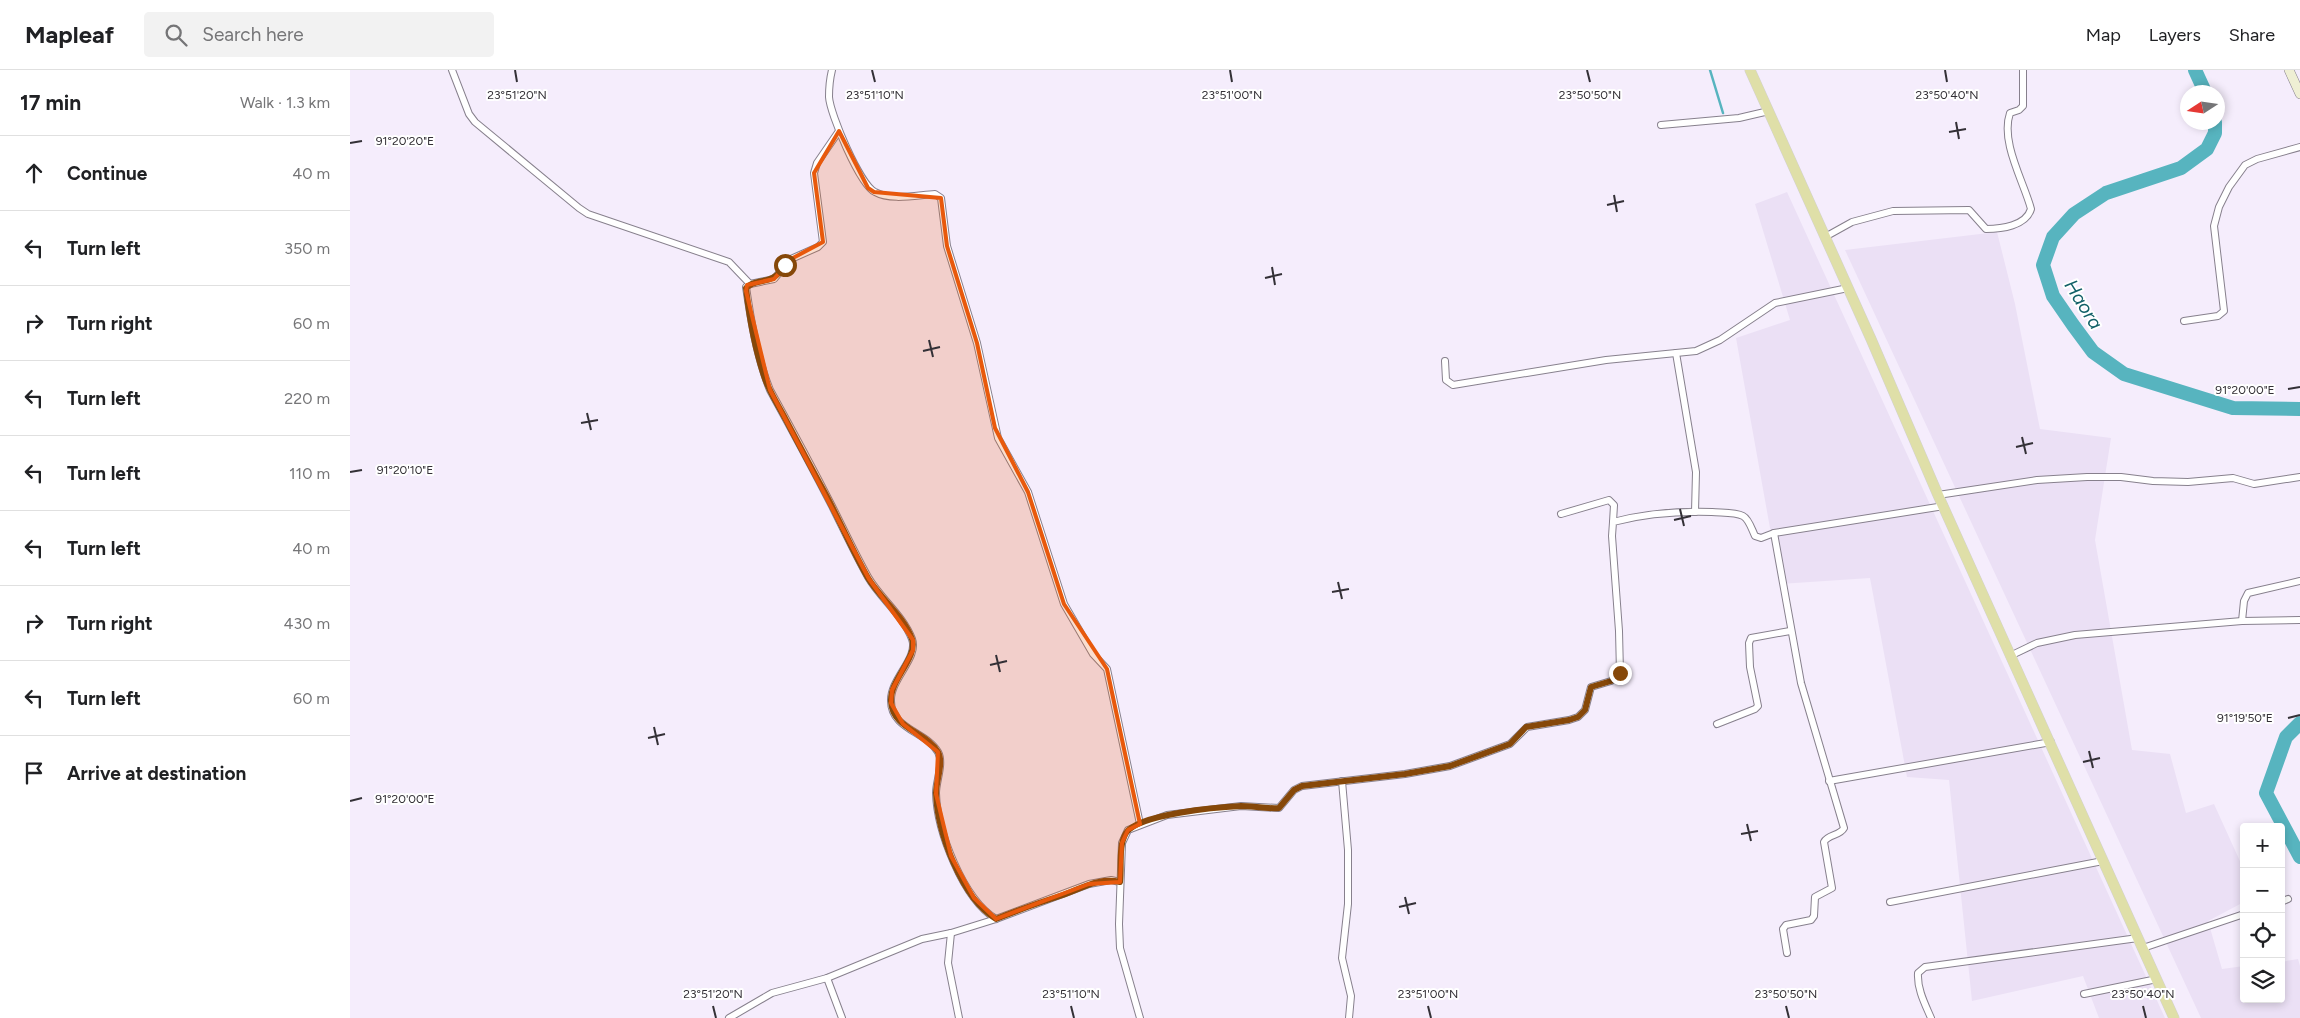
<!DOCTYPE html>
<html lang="en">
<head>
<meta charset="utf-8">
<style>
	:root { --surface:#fff; --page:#f2f2f2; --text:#202124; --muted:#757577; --line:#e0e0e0 }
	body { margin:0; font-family:Figtree,sans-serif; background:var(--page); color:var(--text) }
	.controls { position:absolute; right:15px; bottom:15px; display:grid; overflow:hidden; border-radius:5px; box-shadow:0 2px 8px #0003 }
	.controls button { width:45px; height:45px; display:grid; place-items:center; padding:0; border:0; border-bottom:1px solid var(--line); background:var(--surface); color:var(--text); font:25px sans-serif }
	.compass { position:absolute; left:1830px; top:15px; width:45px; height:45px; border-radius:50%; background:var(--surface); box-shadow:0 2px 8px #0003; rotate:258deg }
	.stop { position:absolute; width:15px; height:15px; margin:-11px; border:4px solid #864809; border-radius:50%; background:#fff }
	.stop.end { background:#864809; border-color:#fff; box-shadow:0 1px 5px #0008 }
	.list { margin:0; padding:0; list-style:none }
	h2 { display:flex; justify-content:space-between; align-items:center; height:65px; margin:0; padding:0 20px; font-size:21px }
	h2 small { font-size:16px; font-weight:400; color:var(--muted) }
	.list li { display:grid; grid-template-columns:32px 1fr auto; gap:15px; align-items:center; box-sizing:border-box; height:75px; padding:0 20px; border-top:1px solid var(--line) }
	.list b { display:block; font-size:19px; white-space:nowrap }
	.list em { font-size:16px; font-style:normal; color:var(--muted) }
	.icon { flex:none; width:28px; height:28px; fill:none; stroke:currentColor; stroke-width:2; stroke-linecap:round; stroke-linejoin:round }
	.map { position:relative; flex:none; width:1950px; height:948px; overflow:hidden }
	header { display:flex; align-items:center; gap:30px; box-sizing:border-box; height:70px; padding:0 25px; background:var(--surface); border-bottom:1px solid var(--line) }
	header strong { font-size:24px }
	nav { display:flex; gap:28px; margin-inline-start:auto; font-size:18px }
	.search { width:350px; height:45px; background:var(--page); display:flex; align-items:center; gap:12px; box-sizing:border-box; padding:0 18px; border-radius:5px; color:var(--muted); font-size:19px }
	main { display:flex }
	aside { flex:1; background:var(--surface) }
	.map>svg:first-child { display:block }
	.built { fill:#ebe0f5 }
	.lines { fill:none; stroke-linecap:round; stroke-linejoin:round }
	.stream { stroke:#57b4bf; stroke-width:2.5 }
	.river { stroke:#57b4bf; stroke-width:14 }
	.street-casing { stroke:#87808d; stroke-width:8 }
	.secondary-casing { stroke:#87808d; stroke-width:10 }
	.primary-casing { stroke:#d2d1d3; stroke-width:11 }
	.street { stroke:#fff; stroke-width:6 }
	.secondary { stroke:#efefd4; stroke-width:9 }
	.primary { stroke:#dfdfa8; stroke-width:10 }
	.route { stroke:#864809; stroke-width:6 }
	.marked { fill:#e8590c; fill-opacity:0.2; stroke:#e8590c; stroke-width:4; stroke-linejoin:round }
	.ticks { fill:none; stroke:#333036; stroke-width:2 }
	.labels { text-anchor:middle; stroke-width:4; stroke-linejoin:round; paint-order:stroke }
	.water-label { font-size:19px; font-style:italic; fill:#126068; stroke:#fff }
	.ticks-label { font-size:12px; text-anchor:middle; fill:#333036; stroke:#fff; stroke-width:4; stroke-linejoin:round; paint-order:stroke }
</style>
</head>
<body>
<header>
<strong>Mapleaf</strong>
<div class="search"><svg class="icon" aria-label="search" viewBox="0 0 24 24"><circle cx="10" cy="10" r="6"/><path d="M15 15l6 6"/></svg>Search here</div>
<nav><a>Map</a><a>Layers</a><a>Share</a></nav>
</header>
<main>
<aside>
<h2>17 min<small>Walk · 1.3 km</small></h2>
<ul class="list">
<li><svg class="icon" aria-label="ahead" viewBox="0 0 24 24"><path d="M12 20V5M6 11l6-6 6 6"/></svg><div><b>Continue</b></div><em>40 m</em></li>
<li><svg class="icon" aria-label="left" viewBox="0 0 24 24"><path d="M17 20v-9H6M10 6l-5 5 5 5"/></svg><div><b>Turn left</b></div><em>350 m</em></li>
<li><svg class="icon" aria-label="right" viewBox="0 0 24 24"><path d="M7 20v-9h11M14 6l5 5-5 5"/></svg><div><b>Turn right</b></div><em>60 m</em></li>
<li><svg class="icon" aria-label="left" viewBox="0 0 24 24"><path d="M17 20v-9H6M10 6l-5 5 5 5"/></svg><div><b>Turn left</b></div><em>220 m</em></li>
<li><svg class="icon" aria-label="left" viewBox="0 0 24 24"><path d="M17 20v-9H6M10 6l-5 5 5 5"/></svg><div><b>Turn left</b></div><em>110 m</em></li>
<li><svg class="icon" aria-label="left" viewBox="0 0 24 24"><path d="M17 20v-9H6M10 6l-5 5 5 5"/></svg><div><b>Turn left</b></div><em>40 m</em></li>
<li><svg class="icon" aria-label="right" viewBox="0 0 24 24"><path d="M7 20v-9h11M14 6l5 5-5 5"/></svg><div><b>Turn right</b></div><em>430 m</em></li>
<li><svg class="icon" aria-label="left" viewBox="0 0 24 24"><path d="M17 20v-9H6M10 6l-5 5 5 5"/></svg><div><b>Turn left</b></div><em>60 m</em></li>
<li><svg class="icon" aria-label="arrive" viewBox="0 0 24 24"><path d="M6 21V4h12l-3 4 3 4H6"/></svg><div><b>Arrive at destination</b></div></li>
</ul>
</aside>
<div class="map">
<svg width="1950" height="948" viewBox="0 0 1950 948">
	<rect width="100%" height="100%" fill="#f5edfc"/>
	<g class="built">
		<path d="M1437,122L1815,948H1749L1733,906L1622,931L1599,710L1557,707L1520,508L1430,514L1386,268L1440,250L1405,134Z"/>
		<path d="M1647,162L1665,234L1690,359L1761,368L1745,470L1782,680L1820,684L1836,743L1864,734L1894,800V832L1858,851L1872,899L1894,896V929H1931V892L1948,889L1950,896V948H1851L1495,180Z"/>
	</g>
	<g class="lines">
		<path class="stream" d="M1360,0L1373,43"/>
		<g class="river">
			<path d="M1845,0L1855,22"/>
			<path d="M1865,52V63L1857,79L1831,98L1756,123L1724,144L1703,167L1693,195L1703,226L1723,255L1743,282L1774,304L1883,338L1950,339"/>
			<path d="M1950,653L1936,667L1916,723L1950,787"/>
		</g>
		<defs>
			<g id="street">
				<path d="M102,0L119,44L125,52L229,138L238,144L379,192L400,214"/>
				<path d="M482,0C480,8 479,19 479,27C480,44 510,115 525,122C541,131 567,125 585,124L591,128L597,176L627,273L648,368L678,422L714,534L743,584L757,599L790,754"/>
				<path d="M1311,55L1389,48L1419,41"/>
				<path d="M489,61L467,93L464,103L473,172L468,177L441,189L424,209L400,214L396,217C401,251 407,288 420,320C441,358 462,397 482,436C494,460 505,484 518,507C530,528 553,545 562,569C569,588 540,609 541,631C541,659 577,662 588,682C594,693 586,711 586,723C587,761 613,829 646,849"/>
				<path d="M1475,167L1502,152L1543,141L1619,140L1636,159C1651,159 1676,156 1681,139C1674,112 1650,72 1660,43L1669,40L1673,36V0"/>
				<path d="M1834,251L1868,246L1874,241L1864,156L1869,137L1879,117L1895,95L1907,89L1950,77"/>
				<path d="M1326,283L1346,402L1345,442"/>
				<path d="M1095,291L1096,310L1103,315L1256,290L1346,281L1370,270L1425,233L1498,218"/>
				<path d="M1588,425L1687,410L1737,407H1771L1803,411L1838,412L1883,408L1904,414L1950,407"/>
				<path d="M1211,444L1259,430L1264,435L1263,452"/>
				<path d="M1424,463L1451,613L1494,758C1490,766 1478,764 1474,772L1482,818L1465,827L1464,846L1461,850L1436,855L1433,859L1437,883"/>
				<path d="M1892,551L1894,531L1898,523L1950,511"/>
				<path d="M1662,585L1687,573L1725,565L1892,551L1950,550"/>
				<path d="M1367,654L1405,639L1408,636L1400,597L1399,573L1401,568L1440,561"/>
				<path d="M992,711L998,780V834L992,888L1001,926L999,948"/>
				<path d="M1479,711L1701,672"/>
				<path d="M1540,832L1753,791"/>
				<path d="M1931,832L1938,829"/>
				<path d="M601,863L598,893L609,948"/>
				<path d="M1793,878L1894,844"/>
				<path d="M477,908L492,948"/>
				<path d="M1734,924L1807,909"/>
				<path d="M379,948L422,923L477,908L572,869L601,863L646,849L739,814L761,810L770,812"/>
				<path d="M790,948L770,878L769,854L772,773L778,760L817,745L891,736L929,738L944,720L952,716L1055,704L1100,696L1160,674L1177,657L1219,650L1228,647L1235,640L1241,617L1261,611L1270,603L1269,561L1262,466L1263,452C1297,443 1328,441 1362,442C1371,443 1385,442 1393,446C1399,449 1402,460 1405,466L1411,468L1424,463L1594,436"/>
				<path d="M1581,948C1575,934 1567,919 1568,903L1575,897L1788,868"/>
			</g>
			<path id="secondary" d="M1939,0L1950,24"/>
			<path id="primary" d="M1400,0L1521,269L1588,425L1824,948"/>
		</defs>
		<use href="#street" class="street-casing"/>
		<use href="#secondary" class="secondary-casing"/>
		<use href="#primary" class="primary-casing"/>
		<use href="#street" class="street"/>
		<use href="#secondary" class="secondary"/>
		<use href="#primary" class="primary"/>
	</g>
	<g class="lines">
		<path class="route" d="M435,195C421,218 408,206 396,218C399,246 405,279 414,306C419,322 429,336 436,350C449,375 462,399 475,423C490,451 502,480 518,508C530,528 554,546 562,569C568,588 540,609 541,631C542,659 577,662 588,682C594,693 586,711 586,723C587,762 612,829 646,849C668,840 691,832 713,825C733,818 749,807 770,812C772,797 768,776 776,763C788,744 869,737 891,736C903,736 916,739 929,738L944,720L952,716L1055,704L1100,696L1160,674L1176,657L1219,650L1228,647L1235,640L1241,617L1261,611L1270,603"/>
	</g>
	<path class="marked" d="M489,61L518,118L524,122L591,128L597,176L627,273L645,358L678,422L714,534L757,599L790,754L778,760L772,773L770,812L739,814L646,849L624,828L601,786L586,724L588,682L553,654L541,633L542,620L563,580V570L519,509L420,320L396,221L397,215L424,209L441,189L473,172L464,103Z"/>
	<path class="ticks" d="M165,0L167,12M522,0L525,12M880,0L882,12M1237,0L1240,12M1595,0L1597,12M1606,52L1609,69M1599,62L1616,59M0,73L12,71M1264,125L1267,142M1257,135L1274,131M922,197L925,215M915,208L932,204M579,270L583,287M573,281L590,277M1938,319L1950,317M237,343L241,360M231,353L248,350M1672,367L1676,384M1666,377L1683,373M0,402L12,400M1330,439L1334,456M1324,450L1341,446M988,512L992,529M982,522L999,519M646,585L650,602M640,595L657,591M1938,648L1950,645M304,657L308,675M298,668L315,664M1739,681L1743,698M1733,692L1750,688M0,731L12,728M1397,754L1401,771M1391,764L1408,761M1055,827L1059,844M1049,837L1066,833M363,936L366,948M721,936L724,948M1078,936L1081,948M1436,936L1439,948M1793,936L1796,948"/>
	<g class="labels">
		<g class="water-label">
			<text transform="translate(1734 234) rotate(58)" y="7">Haora</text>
		</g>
	</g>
	<g class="ticks-label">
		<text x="167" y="29">23°51'20"N</text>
		<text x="525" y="29">23°51'10"N</text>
		<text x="882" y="29">23°51'00"N</text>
		<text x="1240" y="29">23°50'50"N</text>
		<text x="1597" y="29">23°50'40"N</text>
		<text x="55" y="75">91°20'20"E</text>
		<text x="1895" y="324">91°20'00"E</text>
		<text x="55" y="404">91°20'10"E</text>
		<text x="1895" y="652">91°19'50"E</text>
		<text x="55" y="733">91°20'00"E</text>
		<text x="363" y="928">23°51'20"N</text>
		<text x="721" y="928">23°51'10"N</text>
		<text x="1078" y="928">23°51'00"N</text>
		<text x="1436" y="928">23°50'50"N</text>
		<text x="1793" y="928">23°50'40"N</text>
	</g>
</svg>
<div class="controls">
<button>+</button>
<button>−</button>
<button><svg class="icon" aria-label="locate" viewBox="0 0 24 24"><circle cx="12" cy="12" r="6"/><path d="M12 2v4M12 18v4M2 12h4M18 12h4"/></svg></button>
<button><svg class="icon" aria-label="layers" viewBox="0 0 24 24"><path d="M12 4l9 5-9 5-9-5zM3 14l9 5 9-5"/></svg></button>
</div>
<svg class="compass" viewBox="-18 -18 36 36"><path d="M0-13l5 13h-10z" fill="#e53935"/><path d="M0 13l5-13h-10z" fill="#757577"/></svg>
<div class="stop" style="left:435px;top:195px"></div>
<div class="stop end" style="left:1270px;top:603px"></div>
</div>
</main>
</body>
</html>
